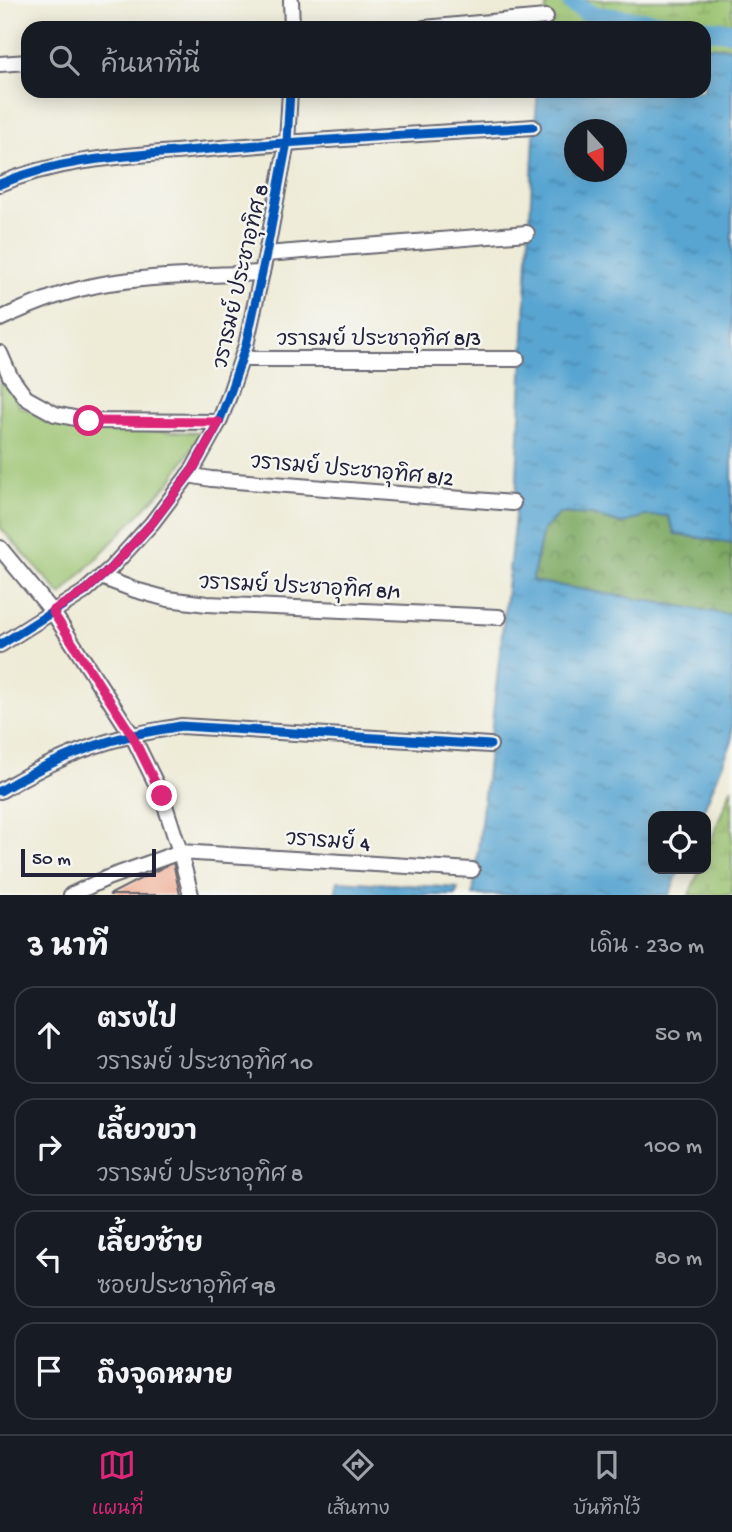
<!DOCTYPE html>
<html lang="th">
<head>
<meta charset="utf-8">
<style>
	:root { --surface:#171b24; --page:#20242c; --text:#f1f3f6; --muted:#9ea1a6; --line:#363941; --accent:#db2777 }
	body { margin:0; font-family:"Gochi Hand","Playpen Sans Thai",sans-serif; background:var(--page); color:var(--text) }
	.controls { position:absolute; right:21px; bottom:21px; display:grid; overflow:hidden; border-radius:14px; box-shadow:0 4px 18px #0003 }
	.controls button { width:63px; height:63px; display:grid; place-items:center; padding:0; border:0; border-bottom:2px solid var(--line); background:var(--surface); color:var(--text); font:35px sans-serif }
	.compass { position:absolute; left:564px; top:119px; width:63px; height:63px; border-radius:50%; background:var(--surface); box-shadow:0 4px 18px #0003; rotate:159deg }
	.scale { position:absolute; left:21px; bottom:18px; width:135px; box-sizing:border-box; padding-left:7px; border:4px solid #22223b; border-top:0; font-size:19px; line-height:24px; white-space:nowrap; color:#22223b; -webkit-text-stroke:5px #f6f6f2; paint-order:stroke }
	.stop { position:absolute; width:21px; height:21px; margin:-16px; border:5px solid #db2777; border-radius:50%; background:#fff }
	.stop.end { background:#db2777; border-color:#fff; box-shadow:0 2px 7px #0008 }
	.list { margin:0; padding:0; list-style:none }
	h2 { display:flex; justify-content:space-between; align-items:center; height:91px; margin:0; padding:0 28px; font-size:30px }
	h2 small { font-size:23px; font-weight:400; color:var(--muted) }
	.list li { display:grid; grid-template-columns:46px 1fr auto; gap:21px; align-items:center; box-sizing:border-box; height:98px; margin:0 14px 14px; padding:0 14px; border:2px solid var(--line); border-radius:21px }
	.list b { display:block; font-size:26px; white-space:nowrap }
	.list p { margin:0; font-size:23px; white-space:nowrap; color:var(--muted) }
	.list em { font-size:23px; font-style:normal; color:var(--muted) }
	.icon { flex:none; width:38px; height:38px; fill:none; stroke:currentColor; stroke-width:2; stroke-linecap:round; stroke-linejoin:round }
	.map { position:relative; flex:none; width:732px; height:895px; overflow:hidden }
	.search { position:absolute; background:var(--surface); box-shadow:0 4px 18px #0003; left:21px; right:21px; top:21px; height:77px; display:flex; align-items:center; gap:18px; box-sizing:border-box; padding:0 24px; border-radius:21px; color:var(--muted); font-size:26px }
	.sheet { height:539px; background:var(--surface) }
	nav { display:flex; justify-content:space-around; align-items:center; box-sizing:border-box; height:98px; border-top:2px solid var(--line); background:var(--surface); font-size:19px; color:var(--muted) }
	nav a { display:grid; justify-items:center; gap:4px }
	nav .on { color:var(--accent) }
	.map>svg:first-child { display:block }
	.forest { fill:url(#forest-crowns); stroke:#4e654e; stroke-width:2 }
	.wetland { fill:url(#wetland-marsh); stroke:#5e7254; stroke-width:2 }
	.park { fill:#9ac26e; stroke:#5e7254; stroke-width:2 }
	.water { fill:url(#water-ripples); stroke:#3d6486; stroke-width:2; fill-rule:evenodd }
	.lines { fill:none; stroke-linecap:round; stroke-linejoin:round }
	.canal { stroke:#58a5d1; stroke-width:19 }
	.building { fill:#f0b19a }
	.street-casing { stroke:#696872; stroke-width:18 }
	.street { stroke:#fff; stroke-width:14 }
	.cycleway-casing { stroke:#f6f6f2; stroke-width:13 }
	.cycleway { stroke:#0057b8; stroke-width:9 }
	.route { stroke:#db2777; stroke-width:9 }
	.labels { text-anchor:middle; stroke-width:5; stroke-linejoin:round; paint-order:stroke }
	.street-label { font-size:21px; fill:#22223b; stroke:#f6f6f2 }
</style>
</head>
<body>
<div class="map">
<svg width="732" height="895" viewBox="0 0 732 895">
	<defs>
		<pattern id="forest-crowns" width="20" height="18" patternUnits="userSpaceOnUse" patternTransform="scale(1.75)"><rect width="20" height="18" fill="#7ba861"/><path d="M2 6a3 3 0 1 1 6 0M12 15a3 3 0 1 1 6 0" fill="none" stroke="#648851"/></pattern>
		<pattern id="wetland-marsh" width="20" height="14" patternUnits="userSpaceOnUse" patternTransform="scale(1.75)"><rect width="20" height="14" fill="#9ac26e"/><path d="M1 5h8M5 5V1M11 12h8M15 12V8" fill="none" stroke="#84a660"/></pattern>
		<pattern id="water-ripples" width="26" height="14" patternUnits="userSpaceOnUse" patternTransform="scale(1.75)"><rect width="26" height="14" fill="#58a5d1"/><path d="M2 4q2-2 4 0t4 0M15 11q2-2 4 0t4 0" fill="none" stroke="#4886ab"/></pattern>
	</defs>
	<rect width="100%" height="100%" fill="#f6f6f2"/>
	<filter id="ink" filterUnits="userSpaceOnUse"><feTurbulence type="fractalNoise" baseFrequency=".0143" numOctaves="2"/><feDisplacementMap in="SourceGraphic" scale="14" xChannelSelector="R" yChannelSelector="G"/><feConvolveMatrix kernelMatrix="1 2 1 2 8 2 1 2 1" color-interpolation-filters="sRGB"/></filter>
	<filter id="wash" filterUnits="userSpaceOnUse"><feTurbulence type="fractalNoise" baseFrequency=".00686" numOctaves="4" result="noise"/><feDisplacementMap in="SourceGraphic" scale="28" xChannelSelector="R" yChannelSelector="G"/><feGaussianBlur stdDeviation="1.57" result="paint"/><feColorMatrix in="noise" values="0 0 0 0 0 0 0 0 0 0 0 0 0 0 0 0 0 1.4 0 .05"/><feComposite in="paint" operator="in"/></filter>
	<g filter="url(#wash)">
		<rect width="100%" height="100%" fill="#eeebd7"/>
		<path class="forest" d="M560,513L592,515L622,524L644,516H668L675,534L732,543V615L532,581L543,529Z"/>
		<g class="wetland">
			<path d="M547,0H732V48L704,46V28H544Z"/>
			<path d="M732,787V895H689L700,869H706V853Z"/>
		</g>
		<path class="park" d="M0,366L19,406L67,427L202,433L170,482L61,595L0,527Z"/>
		<g class="water">
			<path d="M704,46L732,48V543L675,534L668,516H644L622,524L592,515L560,513L543,530L532,581L732,615V741L701,816H653V869H680L669,895H473L515,516L534,136L538,91H704ZM574,130H616V172H574Z"/>
			<path d="M338,881L458,888L456,895H335Z"/>
		</g>
		<g class="lines">
			<g class="canal">
				<path d="M571,0L573,4L592,15L700,28"/>
				<path d="M704,29L732,32"/>
			</g>
		</g>
		<g id="blocks">
			<path class="building" d="M173,862L180,895H109Z"/>
		</g>
	</g>
	<g filter="url(#ink)">
		<use href="#blocks" fill-opacity="0" stroke="#696872" stroke-width="2"/>
		<g class="lines">
			<defs>
				<g id="street">
					<path d="M291,0L292,28"/>
					<path d="M424,28L546,17"/>
					<path d="M0,64L28,62"/>
					<path d="M0,184C63,157 132,156 198,150C310,140 421,134 533,127"/>
					<path d="M266,254L527,233"/>
					<path d="M0,319C26,307 52,296 80,289C135,275 204,276 262,273"/>
					<path d="M0,353L10,376L26,398L55,414L89,421L219,422"/>
					<path d="M242,359H517"/>
					<path d="M188,475L211,479L513,503"/>
					<path d="M0,548L52,611L132,735L162,796L180,852L191,895"/>
					<path d="M101,577L135,590L168,599L207,604L499,617"/>
					<path d="M0,645L84,592L111,568L152,523L193,469L219,422L229,396L246,345L266,254L287,142L290,91"/>
					<path d="M0,791C41,766 87,745 134,735C149,731 166,729 181,726L490,745"/>
					<path d="M71,895L107,878L180,852L472,870"/>
				</g>
			</defs>
			<use href="#street" class="street-casing"/>
			<use href="#street" class="street"/>
			<defs>
				<g id="cycleway">
					<path d="M0,184C63,157 132,156 198,150C310,140 421,134 533,127"/>
					<path d="M0,645L84,592L111,568L152,523L193,469L219,422L229,396L246,345L266,254L287,142L290,91"/>
					<path d="M0,791C41,766 87,745 134,735C149,731 166,729 181,726L490,745"/>
				</g>
			</defs>
			<use href="#cycleway" class="cycleway-casing"/>
			<use href="#cycleway" class="cycleway"/>
		</g>
	</g>
	<g class="lines" filter="url(#ink)">
		<path class="route" d="M89,421L219,422L193,469L152,523L111,568L84,592L52,611L132,735L162,796"/>
	</g>
	<g class="labels">
		<g class="street-label">
			<text transform="translate(240 276) rotate(-77)" y="7">วรารมย์ ประชาอุทิศ 8</text>
			<text x="379" y="345">วรารมย์ ประชาอุทิศ 8/3</text>
			<text transform="translate(352 469) rotate(5)" y="7">วรารมย์ ประชาอุทิศ 8/2</text>
			<text transform="translate(300 586) rotate(3)" y="7">วรารมย์ ประชาอุทิศ 8/1</text>
			<text transform="translate(328 840) rotate(4)" y="7">วรารมย์ 4</text>
		</g>
	</g>
</svg>
<div class="controls">
<button><svg class="icon" aria-label="locate" viewBox="0 0 24 24"><circle cx="12" cy="12" r="6"/><path d="M12 2v4M12 18v4M2 12h4M18 12h4"/></svg></button>
</div>
<svg class="compass" viewBox="-18 -18 36 36"><path d="M0-13l5 13h-10z" fill="#e53935"/><path d="M0 13l5-13h-10z" fill="#9ea1a6"/></svg>
<div class="scale">50 m</div>
<div class="stop" style="left:89px;top:421px"></div>
<div class="stop end" style="left:162px;top:796px"></div>
<div class="search"><svg class="icon" aria-label="search" viewBox="0 0 24 24"><circle cx="10" cy="10" r="6"/><path d="M15 15l6 6"/></svg>ค้นหาที่นี่</div>
</div>
<section class="sheet">
<h2>3 นาที<small>เดิน · 230 m</small></h2>
<ul class="list">
<li><svg class="icon" aria-label="ahead" viewBox="0 0 24 24"><path d="M12 20V5M6 11l6-6 6 6"/></svg><div><b>ตรงไป</b><p>วรารมย์ ประชาอุทิศ 10</p></div><em>50 m</em></li>
<li><svg class="icon" aria-label="right" viewBox="0 0 24 24"><path d="M7 20v-9h11M14 6l5 5-5 5"/></svg><div><b>เลี้ยวขวา</b><p>วรารมย์ ประชาอุทิศ 8</p></div><em>100 m</em></li>
<li><svg class="icon" aria-label="left" viewBox="0 0 24 24"><path d="M17 20v-9H6M10 6l-5 5 5 5"/></svg><div><b>เลี้ยวซ้าย</b><p>ซอยประชาอุทิศ 98</p></div><em>80 m</em></li>
<li><svg class="icon" aria-label="arrive" viewBox="0 0 24 24"><path d="M6 21V4h12l-3 4 3 4H6"/></svg><div><b>ถึงจุดหมาย</b></div></li>
</ul>
</section>
<nav>
<a class="on"><svg class="icon" aria-label="map" viewBox="0 0 24 24"><path d="M3 6l6-2 6 2 6-2v14l-6 2-6-2-6 2zM9 4v14M15 6v14"/></svg>แผนที่</a>
<a><svg class="icon" aria-label="directions" viewBox="0 0 24 24"><path d="M12 3l9 9-9 9-9-9zM9 14v-3h6M13 9l2 2-2 2"/></svg>เส้นทาง</a>
<a><svg class="icon" aria-label="saved" viewBox="0 0 24 24"><path d="M7 4h10v16l-5-4-5 4z"/></svg>บันทึกไว้</a>
</nav>
</body>
</html>
